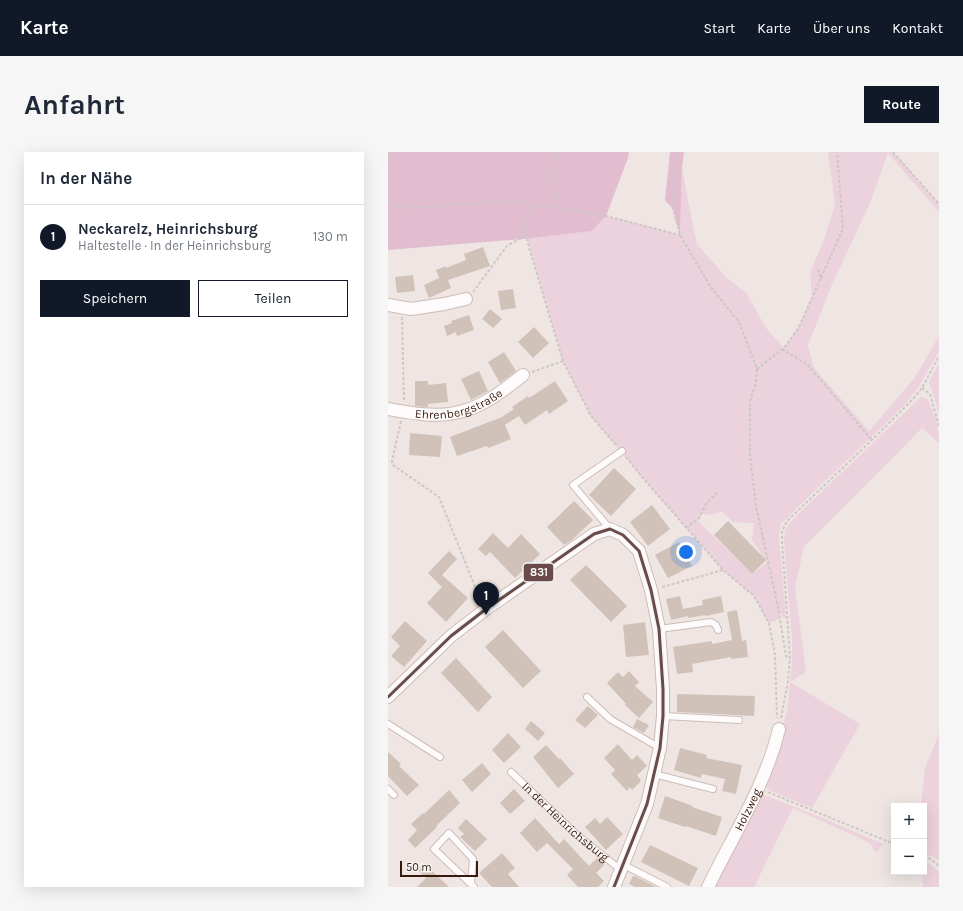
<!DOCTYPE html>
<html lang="de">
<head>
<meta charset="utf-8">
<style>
	:root { --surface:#fff; --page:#f6f6f7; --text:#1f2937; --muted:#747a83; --line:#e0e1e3; --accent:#111827 }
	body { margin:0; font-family:Karla,sans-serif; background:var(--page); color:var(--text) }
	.controls { position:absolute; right:12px; bottom:12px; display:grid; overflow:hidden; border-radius:0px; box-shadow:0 4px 16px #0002 }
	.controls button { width:36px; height:36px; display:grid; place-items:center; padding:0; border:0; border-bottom:1px solid var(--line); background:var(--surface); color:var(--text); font:20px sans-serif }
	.scale { position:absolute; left:12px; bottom:10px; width:78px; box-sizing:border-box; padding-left:4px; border:2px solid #37190d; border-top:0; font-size:11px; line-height:14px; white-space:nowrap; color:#37190d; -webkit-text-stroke:3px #f5f5f5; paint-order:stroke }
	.you { position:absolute; left:298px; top:400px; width:14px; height:14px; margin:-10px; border:3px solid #fff; border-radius:50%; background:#1a73e8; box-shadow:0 0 0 6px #1a73e833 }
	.badge { display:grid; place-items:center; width:26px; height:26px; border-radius:50%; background:var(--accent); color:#fff; font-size:13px; font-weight:700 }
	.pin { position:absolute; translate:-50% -33px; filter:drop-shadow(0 1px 2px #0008) }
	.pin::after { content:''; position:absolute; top:21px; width:14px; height:12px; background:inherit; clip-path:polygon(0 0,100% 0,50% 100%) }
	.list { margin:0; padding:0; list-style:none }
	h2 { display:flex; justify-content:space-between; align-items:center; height:52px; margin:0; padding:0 16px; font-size:17px }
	h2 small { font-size:13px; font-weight:400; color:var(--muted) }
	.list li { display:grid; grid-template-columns:26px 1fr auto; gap:12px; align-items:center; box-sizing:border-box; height:64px; padding:0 16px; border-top:1px solid var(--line) }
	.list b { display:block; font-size:15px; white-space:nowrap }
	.list p { margin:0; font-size:13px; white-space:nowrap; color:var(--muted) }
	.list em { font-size:13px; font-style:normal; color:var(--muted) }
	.actions { display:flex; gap:8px; padding:12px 16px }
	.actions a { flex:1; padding:9px 0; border:1px solid var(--accent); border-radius:0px; text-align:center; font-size:14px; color:var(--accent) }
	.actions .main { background:var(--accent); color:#fff }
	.map { position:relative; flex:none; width:551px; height:735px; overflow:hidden; border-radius:0px }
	header { display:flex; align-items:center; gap:24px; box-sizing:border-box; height:56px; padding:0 20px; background:var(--accent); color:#fff }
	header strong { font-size:19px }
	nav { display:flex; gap:22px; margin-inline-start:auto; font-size:14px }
	.intro { display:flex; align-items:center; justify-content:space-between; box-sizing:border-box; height:96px; padding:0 24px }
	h1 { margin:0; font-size:28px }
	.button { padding:10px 18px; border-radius:0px; background:var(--accent); color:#fff; font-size:14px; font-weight:700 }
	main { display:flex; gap:24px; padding:0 24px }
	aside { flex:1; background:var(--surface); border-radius:0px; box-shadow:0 4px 16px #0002 }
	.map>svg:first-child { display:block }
	.green { fill:#ebd2dd; fill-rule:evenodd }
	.forest { fill:#e2bdd0 }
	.building { fill:#d0c2b8 }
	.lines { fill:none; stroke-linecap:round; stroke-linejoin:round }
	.lane-casing { stroke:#cfbcb5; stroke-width:8 }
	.street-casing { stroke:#cfbcb5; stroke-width:14 }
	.path { stroke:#cdc7c5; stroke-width:2; stroke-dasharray:3 2; stroke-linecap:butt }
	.lane { stroke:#fdfbfb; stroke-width:6 }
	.street { stroke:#fdfbfb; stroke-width:12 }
	.bus-1-casing { stroke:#f5f5f5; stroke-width:6 }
	.bus-1 { stroke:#6a4b49; stroke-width:3 }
	.labels { text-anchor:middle; stroke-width:4; stroke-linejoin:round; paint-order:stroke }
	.street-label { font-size:12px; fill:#37190d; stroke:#f5f5f5 }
	.line-badge { stroke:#f5f5f5; stroke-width:1.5 }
	.badge-label { font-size:11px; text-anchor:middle; font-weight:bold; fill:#fff }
</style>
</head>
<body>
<header>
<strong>Karte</strong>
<nav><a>Start</a><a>Karte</a><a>Über uns</a><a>Kontakt</a></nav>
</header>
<div class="intro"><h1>Anfahrt</h1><a class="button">Route</a></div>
<main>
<aside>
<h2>In der Nähe<small></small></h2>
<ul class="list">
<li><span class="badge">1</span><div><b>Neckarelz, Heinrichsburg</b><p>Haltestelle · In der Heinrichsburg</p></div><em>130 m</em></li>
</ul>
<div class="actions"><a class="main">Speichern</a><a>Teilen</a></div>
</aside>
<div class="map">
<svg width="551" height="735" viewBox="0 0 551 735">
	<rect width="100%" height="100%" fill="#efe6e3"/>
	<g class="green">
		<path d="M440,0H505L551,52V60L500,1L482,51L443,135L420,193L426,216L481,279L526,227L551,184V199L531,234L519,250L486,283L422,343L393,372L391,384L398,466H395L391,458L392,467L381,471L366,444L335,418L254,325L203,264L175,209L139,86L204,79L218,64L292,83L294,15L301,54L309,92L339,126L359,142L378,176L396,196L411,175L424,144L422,120L436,88L447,52ZM334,360L345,370L366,371L364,388L379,410L364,422L309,368L314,362L319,363Z"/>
		<path d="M551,211V261L541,230Z"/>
		<path d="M533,245L539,247C547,261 551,275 551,291L534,276L416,395L407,436L418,520L402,530L472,572L424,656L383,639L379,636L377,631L386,603L399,559L404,511V486L396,390L397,378L404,368Z"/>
		<path d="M551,582V709L550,707L536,701V654H533L537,616Z"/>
		<path d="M374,643L379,644L435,666L495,692L488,701L482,691L405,656L366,735H320L370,645Z"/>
		<path d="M536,707L551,720V735H535L534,720H536Z"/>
	</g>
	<g class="forest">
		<path d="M0,0H241L240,6L218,64L204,79L135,87L0,98Z"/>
		<path d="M282,0H296L294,15L292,83L285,57L277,48Z"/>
	</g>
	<g class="building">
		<path d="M95,95L102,114L60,128L63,136L41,146L36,133L51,126L48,118L58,114V116L78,108L76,102Z"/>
		<path d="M25,123L27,139L9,141L7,125Z"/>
		<path d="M125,137L128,156L113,158L110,139Z"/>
		<path d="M102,157L114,167L105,176L94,167Z"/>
		<path d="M81,163L86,178L69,184L68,180L59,184L56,174L64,171L63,169Z"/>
		<path d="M146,175L161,191L145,206L130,190Z"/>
		<path d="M116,200L128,219L112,231L100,210Z"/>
		<path d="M91,219L100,239L83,248L73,227Z"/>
		<path d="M27,229H40V233L58,231L60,250L40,252V255L27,254Z"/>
		<path d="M167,229L180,249L161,262L159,258L137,273L131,264L117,273L123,287L100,296L99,294L69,304L62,285L114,265L126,257L124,255L140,244L141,246Z"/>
		<path d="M22,281L54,284L52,305L21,303Z"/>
		<path d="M226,316L248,337L223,364L201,343Z"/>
		<path d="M186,349L205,368L184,388L176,393L159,375Z"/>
		<path d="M264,353L282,377L260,394L242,370Z"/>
		<path d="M340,369L378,408L364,422L326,383Z"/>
		<path d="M105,381L120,396L133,382L152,402L127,426L102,400L98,404L90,397Z"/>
		<path d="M291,390L304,414L280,426L267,403Z"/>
		<path d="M61,399L69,407L54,423L80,446L58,470L39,451L54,435L40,421Z"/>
		<path d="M198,413L239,454L223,470L182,428Z"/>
		<path d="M292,444L295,457L315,453L314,448L333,444L336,460L318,464V463L300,466V464L283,468L278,447Z"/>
		<path d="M349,458L354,489L358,488L360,505L343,507V505L304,512L305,520L289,522L285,495L324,489V492L344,488L339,460Z"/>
		<path d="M17,469L39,489L16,515L3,504L12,494L3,485Z"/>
		<path d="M257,470L261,503L238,505L235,473Z"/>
		<path d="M115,478L153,519L135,536L97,495Z"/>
		<path d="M68,506L104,545L90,560L53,521Z"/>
		<path d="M241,519L251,530L247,534L265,550L251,566L237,553L238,552L219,531L230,520L235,525Z"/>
		<path d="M289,542L367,544L366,564L289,560Z"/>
		<path d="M200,554L210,563L197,576L187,568Z"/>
		<path d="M249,567L261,573L256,581L245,575Z"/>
		<path d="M143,569L157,581L150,589L137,577Z"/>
		<path d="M120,581L133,595L116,611L104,598Z"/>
		<path d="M230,592L244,608L249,603L259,614L249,623L253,629L244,638L242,635L239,639L223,622L227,618L216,606Z"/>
		<path d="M158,593L171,607L172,606L186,622L170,636L145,605Z"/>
		<path d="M292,596L319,603L318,606L354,613L348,642L334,639L337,627L314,622L313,626L286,618Z"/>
		<path d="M0,600L13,612L11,614L31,633L19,644L0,624Z"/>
		<path d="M94,611L103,622L84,640L74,628Z"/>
		<path d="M126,637L137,649L122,662L112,651Z"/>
		<path d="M61,638L72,651L48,674L49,675L27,696L20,688L29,678L23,672L35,661L36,662Z"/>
		<path d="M277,644L305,654L304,655L334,665L328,684L298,674L297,675L270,666Z"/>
		<path d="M219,665L235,682L218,698L197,675L207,666L212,672Z"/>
		<path d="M147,666L171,692L176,687L201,714L209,706L216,713L208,721L216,729L210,735H190L179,723L185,717L159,691L149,700L132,681Z"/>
		<path d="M78,667L99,687L87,699L72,685L76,682L70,676Z"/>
		<path d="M262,693L310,716L301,734L253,710Z"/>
		<path d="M114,701L127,716L120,722L131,735H104L91,721Z"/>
		<path d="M37,711L44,719L61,735H29L38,726L30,718Z"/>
		<path d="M245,724H247L268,735H247L241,732Z"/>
	</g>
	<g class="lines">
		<defs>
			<g id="lane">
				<path d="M222,377L185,333L234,299"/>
				<path d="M271,477L323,470L328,473L330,478"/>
				<path d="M199,545L222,567L272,596"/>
				<path d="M275,564L351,568"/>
				<path d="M0,572L52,605"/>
				<path id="s1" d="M123,620L188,682L233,718"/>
				<path d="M266,622L325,637"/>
				<path d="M0,637L6,643"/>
				<path d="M236,713L279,735"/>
				<path d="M83,732L85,707L61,681L46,697L86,735"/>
			</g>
			<g id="street">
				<path d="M0,153L23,157L56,152L78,147"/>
				<path id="s2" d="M0,257C22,261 49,266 71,260C95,255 116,238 135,223"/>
				<path d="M0,545L63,484L98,457L206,382L222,377L235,383L251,399L263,438L271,477L275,537V564L272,596L259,652L226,735"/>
				<path id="s3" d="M320,735C345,684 378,632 391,577"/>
			</g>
		</defs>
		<use href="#lane" class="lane-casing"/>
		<use href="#street" class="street-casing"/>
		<g class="path">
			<path d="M166,0L167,56"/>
			<path d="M290,0L285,57L292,83L322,134L351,170L369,217L368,230L362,250V304L368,354L390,455L398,504L402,505"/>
			<path d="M505,0L551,52"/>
			<path d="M0,3L4,0"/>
			<path d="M0,49L10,55L18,56L124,49L137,50L143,54L136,73L142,99L175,209L203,264L229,294"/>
			<path d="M143,54L183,57L218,64L292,83"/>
			<path d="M433,126L455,77L449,0"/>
			<path d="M85,140L119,94L138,83"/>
			<path d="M14,165L16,249"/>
			<path d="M394,197L420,213L484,288"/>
			<path d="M369,217L396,196L411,175L433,126L429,115"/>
			<path d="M144,220L175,209"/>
			<path d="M534,236L542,242L551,274"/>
			<path d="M13,269L4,309L5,313L51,345L92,447"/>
			<path d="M238,305L254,325L335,418L366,444L381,471L387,503L389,566"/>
			<path d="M298,376L311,366L318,352L330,340"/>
			<path d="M274,435L335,418"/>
			<path d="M393,566L400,529L402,505L394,389V379L399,369L484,288L523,249L534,236L551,204"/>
			<path d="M380,640L506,692"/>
			<path d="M536,703L548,711L551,715"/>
		</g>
		<use href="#lane" class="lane"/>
		<use href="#street" class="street"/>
		<defs>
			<path id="bus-1" d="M0,545L63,484L98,457L206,382L222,377L235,383L251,399L263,438L271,477L275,537V564L272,596L259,652L226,735"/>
		</defs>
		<use href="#bus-1" class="bus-1-casing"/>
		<use href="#bus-1" class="bus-1"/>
	</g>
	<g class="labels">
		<g class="street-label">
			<text dy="4" stroke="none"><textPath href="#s2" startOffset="73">Ehrenbergstraße</textPath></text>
			<text dy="4" stroke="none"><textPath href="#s3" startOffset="87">Holzweg</textPath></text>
			<text dy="4" stroke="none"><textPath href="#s1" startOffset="74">In der Heinrichsburg</textPath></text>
		</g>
	</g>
	<rect class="line-badge" x="135" y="411" width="31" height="19" rx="4" fill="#6a4b49"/>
	<g class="badge-label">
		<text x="151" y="424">831</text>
	</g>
</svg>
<div class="controls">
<button>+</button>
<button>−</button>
</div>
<div class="scale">50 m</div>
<div class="you"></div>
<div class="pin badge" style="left:98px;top:463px">1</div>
</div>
</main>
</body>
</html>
